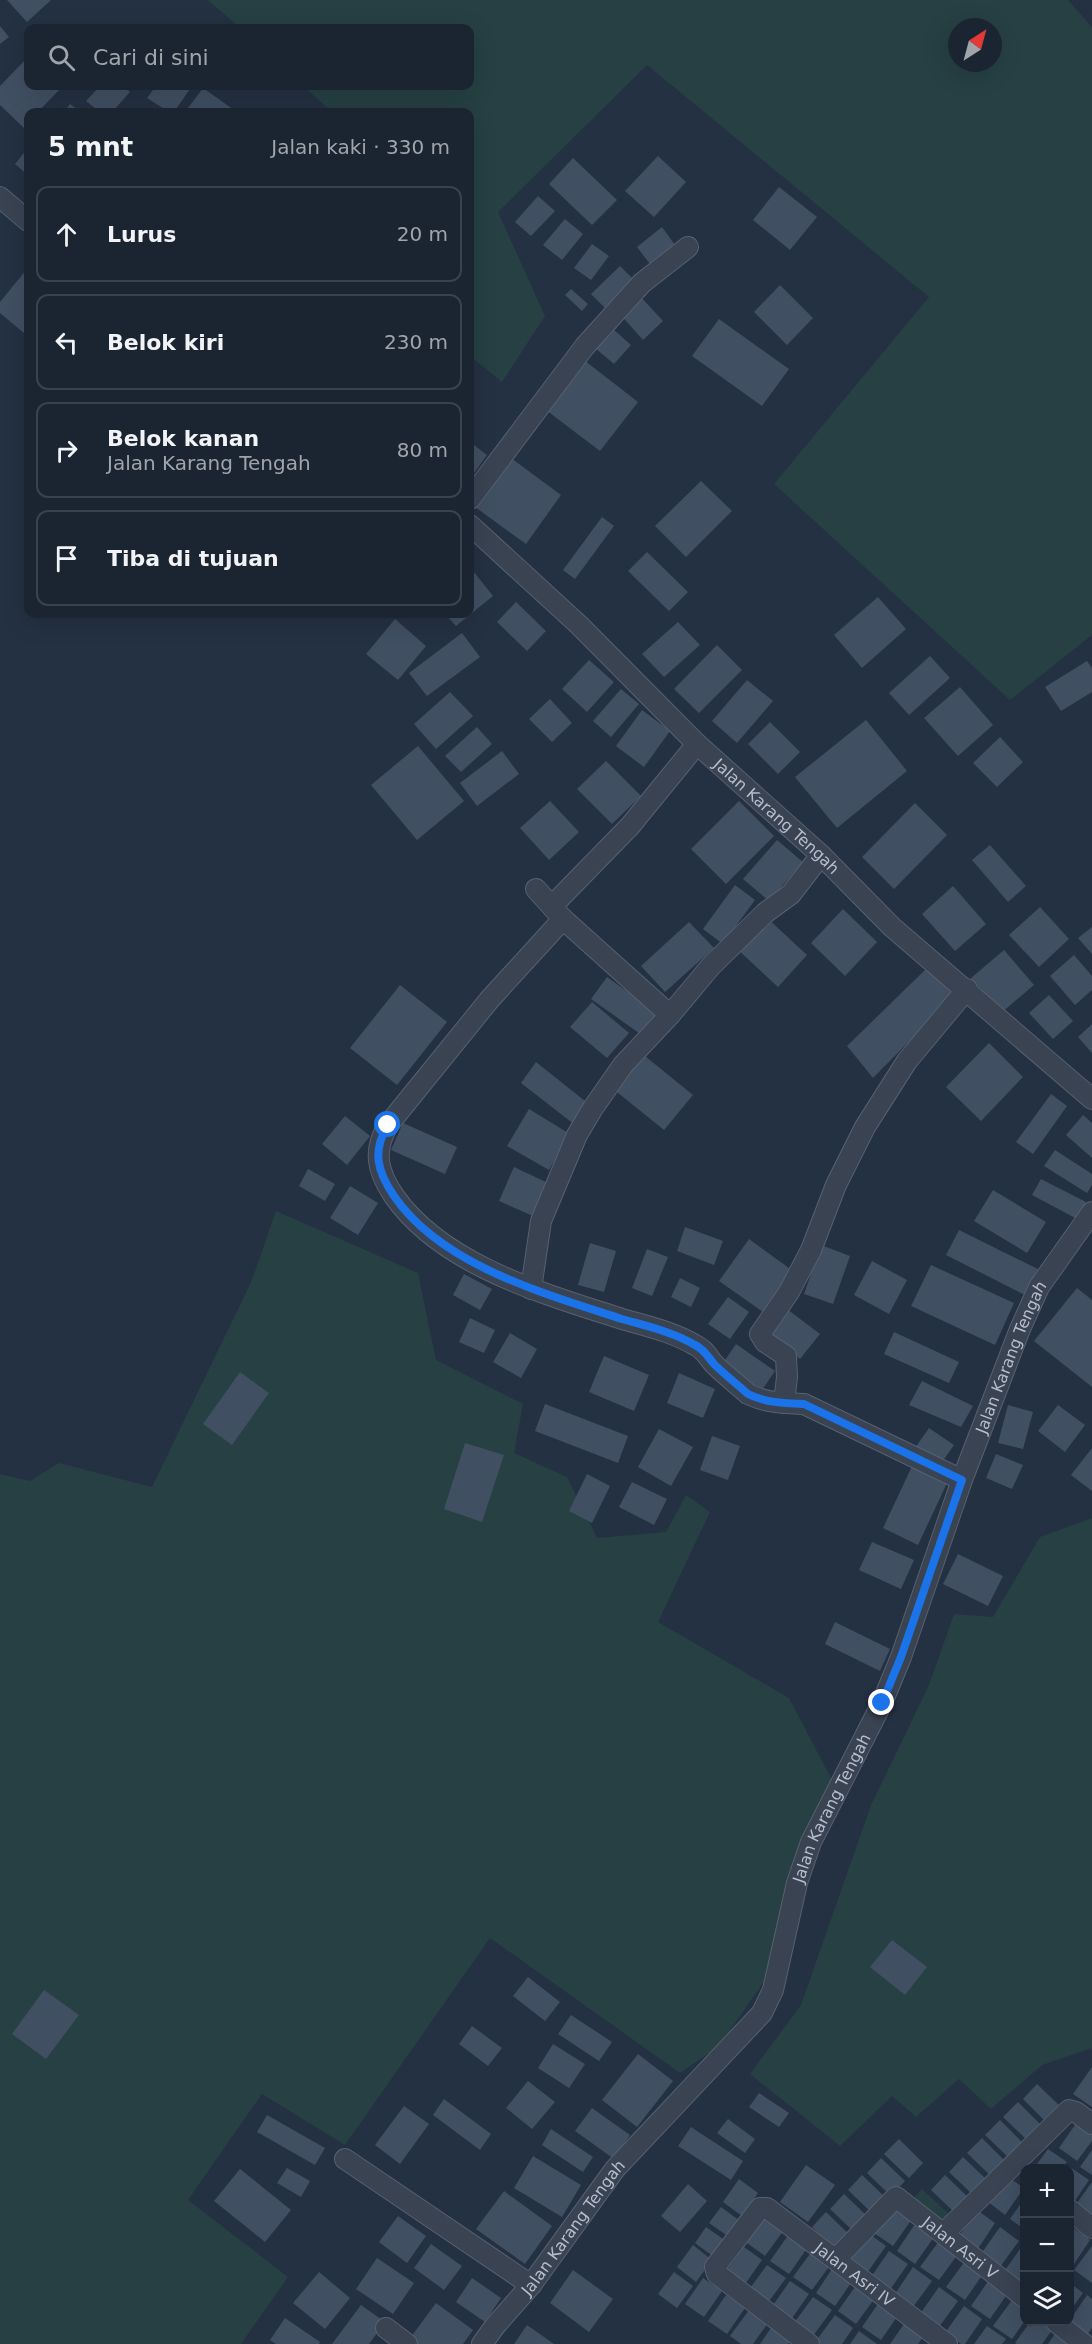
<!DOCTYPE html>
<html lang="id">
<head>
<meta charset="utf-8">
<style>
	:root { --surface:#1b2532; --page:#242d3a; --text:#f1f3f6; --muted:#a0a5ac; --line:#39424d }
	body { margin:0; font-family:"DejaVu Sans",sans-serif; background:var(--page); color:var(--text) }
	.controls { position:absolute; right:18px; bottom:18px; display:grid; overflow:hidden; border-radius:12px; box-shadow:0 6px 24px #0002 }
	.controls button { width:54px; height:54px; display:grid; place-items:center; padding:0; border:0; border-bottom:2px solid var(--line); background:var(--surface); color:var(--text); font:30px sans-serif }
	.compass { position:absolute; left:948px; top:18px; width:54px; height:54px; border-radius:50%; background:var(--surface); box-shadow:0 6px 24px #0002; rotate:36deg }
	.stop { position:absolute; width:18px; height:18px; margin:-14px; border:4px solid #1a73e8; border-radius:50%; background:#fff }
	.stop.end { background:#1a73e8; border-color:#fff; box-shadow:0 2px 6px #0008 }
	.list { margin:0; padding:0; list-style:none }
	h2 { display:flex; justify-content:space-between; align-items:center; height:78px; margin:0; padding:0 24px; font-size:26px }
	h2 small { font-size:20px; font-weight:400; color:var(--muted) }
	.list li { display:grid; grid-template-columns:39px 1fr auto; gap:18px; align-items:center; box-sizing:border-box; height:96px; margin:0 12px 12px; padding:0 12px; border:2px solid var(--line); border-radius:12px }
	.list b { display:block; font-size:22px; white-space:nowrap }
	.list p { margin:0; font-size:20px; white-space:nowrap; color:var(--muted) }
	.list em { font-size:20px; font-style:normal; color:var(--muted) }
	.icon { flex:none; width:33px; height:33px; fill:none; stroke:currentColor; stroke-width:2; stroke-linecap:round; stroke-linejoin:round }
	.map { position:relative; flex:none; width:1092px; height:2344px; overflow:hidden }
	.search { position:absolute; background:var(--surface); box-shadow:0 6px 24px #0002; left:24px; top:24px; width:450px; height:66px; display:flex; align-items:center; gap:15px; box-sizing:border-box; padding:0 21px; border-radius:12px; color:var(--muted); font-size:22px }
	.panel { position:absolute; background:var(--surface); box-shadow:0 6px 24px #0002; left:24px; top:108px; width:450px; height:510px; border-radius:12px }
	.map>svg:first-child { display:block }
	.green { fill:#264043; fill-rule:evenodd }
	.building { fill:#404f62 }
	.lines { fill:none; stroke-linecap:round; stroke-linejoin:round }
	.minor-casing { stroke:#57616f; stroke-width:22 }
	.minor { stroke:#394352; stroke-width:20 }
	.route { stroke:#1a73e8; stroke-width:8 }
	.labels { text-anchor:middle; stroke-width:5; stroke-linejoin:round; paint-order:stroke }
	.street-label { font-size:16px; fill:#b6becc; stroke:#1e2837 }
</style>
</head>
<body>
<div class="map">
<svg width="1092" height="2344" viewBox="0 0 1092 2344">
	<rect width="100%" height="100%" fill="#243142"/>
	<g class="green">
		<path d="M208,0H1068L1092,27V635L1010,700L774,484L929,297L647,65L498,212L545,316L502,382L470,356V112H332L303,86H470V28H240ZM957,27H993V63H957Z"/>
		<path d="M276,1211L418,1273L436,1360L523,1404L514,1453L567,1477L597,1538L666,1532L686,1495L710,1512L658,1622L789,1698L833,1782L766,1979L719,2046L680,2073L490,1938L345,2145L262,2094L188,2200L288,2277L241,2344H0V1474L30,1481L59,1463L152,1487L252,1280Z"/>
		<path d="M1092,1518V2048L1042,2065L991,2109L959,2079L916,2117L892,2096L840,2146L750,2074L801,2005L871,1805L929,1685L954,1614L993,1617L1040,1537Z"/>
		<path d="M922,2189L951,2216L942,2225L914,2198Z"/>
	</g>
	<g class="building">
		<path d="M7,0H51L27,22Z"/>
		<path d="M0,26L9,37L0,44Z"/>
		<path d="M27,58L28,86H56L60,89L38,112H28V123L24,128L0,105V86Z"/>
		<path d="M100,86H123L130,92L112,112H100L86,101Z"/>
		<path d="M156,86H192L174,112H169L147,98Z"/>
		<path d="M203,88L237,112H185Z"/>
		<path d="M70,104L81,112H64Z"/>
		<path d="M28,148V175L15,164Z"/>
		<path d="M658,156L686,182L654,217L625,191Z"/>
		<path d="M573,158L617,200L592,225L549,184Z"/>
		<path d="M779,187L817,217L790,250L753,220Z"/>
		<path d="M538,196L555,211L531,236L515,222Z"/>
		<path d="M565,219L583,234L562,260L543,245Z"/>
		<path d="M662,227L675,245L650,264L637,247Z"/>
		<path d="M592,244L609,256L591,280L574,268Z"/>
		<path d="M620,266L634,280L605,308L591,294Z"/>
		<path d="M27,269L28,330L25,334L0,313V302Z"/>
		<path d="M780,285L813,318L787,345L754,312Z"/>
		<path d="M571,289L588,304L582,311L565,295Z"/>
		<path d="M638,294L663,321L643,340L618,312Z"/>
		<path d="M719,319L789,369L762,406L692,356Z"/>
		<path d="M613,329L631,345L614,364L595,348Z"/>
		<path d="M580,357L638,402L600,451L542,407Z"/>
		<path d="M470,442L487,455L470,479Z"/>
		<path d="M511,458L561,495L526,544L475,507Z"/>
		<path d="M701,481L732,511L686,557L655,526Z"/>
		<path d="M602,517L614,526L575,579L563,570Z"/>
		<path d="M647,552L688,592L669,611L628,571Z"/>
		<path d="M470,567L493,596L456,626L445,614H470Z"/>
		<path d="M878,597L906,629L862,668L834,635Z"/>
		<path d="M516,602L546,631L527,651L497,622Z"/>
		<path d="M395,619L426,646L398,680L366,654Z"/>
		<path d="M678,622L700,645L664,677L642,654Z"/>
		<path d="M462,633L480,657L427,696L409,673Z"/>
		<path d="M717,645L742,670L699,713L674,689Z"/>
		<path d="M930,656L950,678L909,715L889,693Z"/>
		<path d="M589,660L614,682L587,712L562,689Z"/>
		<path d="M1087,661L1092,668V692L1061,711L1045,687Z"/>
		<path d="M747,680L773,701L737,743L712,721Z"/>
		<path d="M960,687L993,725L958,756L924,718Z"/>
		<path d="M621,689L639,704L611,737L593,721Z"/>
		<path d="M450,692L473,716L436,749L414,724Z"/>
		<path d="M550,699L572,723L552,742L529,719Z"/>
		<path d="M642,710L670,731L644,767L616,746Z"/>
		<path d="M866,720L907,771L837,828L795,777Z"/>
		<path d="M770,722L800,752L778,774L748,744Z"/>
		<path d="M477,727L492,744L461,772L445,756Z"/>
		<path d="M1000,737L1023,762L997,787L973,763Z"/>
		<path d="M418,746L464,801L417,840L371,785Z"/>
		<path d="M502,751L519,774L477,806L460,783Z"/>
		<path d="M606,761L641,796L612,824L577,789Z"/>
		<path d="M550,801L579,832L549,860L520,828Z"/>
		<path d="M739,801L774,836L726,884L691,849Z"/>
		<path d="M915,803L947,835L894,889L862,857Z"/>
		<path d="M777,840L803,862L769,901L743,879Z"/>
		<path d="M990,845L1026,886L1008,902L972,860Z"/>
		<path d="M735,885L755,900L723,944L703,929Z"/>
		<path d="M953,886L986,924L955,951L922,914Z"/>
		<path d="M1040,907L1069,939L1039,967L1009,935Z"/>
		<path d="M843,909L877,942L845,976L811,943Z"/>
		<path d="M765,916L807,955L778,987L736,948Z"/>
		<path d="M689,922L714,948L665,992L641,966Z"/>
		<path d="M1092,927V954L1078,938Z"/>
		<path d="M1004,950L1034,985L1001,1013L971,978Z"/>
		<path d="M1074,955L1092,976V990L1075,1005L1050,976Z"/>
		<path d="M927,968L957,993L873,1078L847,1046Z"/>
		<path d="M607,977L662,1016L646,1038L591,999Z"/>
		<path d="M400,985L447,1022L397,1085L350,1048Z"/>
		<path d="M1049,995L1073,1021L1053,1039L1029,1013Z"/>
		<path d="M592,1002L629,1033L607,1058L570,1027Z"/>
		<path d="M1092,1024V1053L1078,1037Z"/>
		<path d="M989,1043L1023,1077L981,1121L946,1087Z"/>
		<path d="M640,1052L693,1095L664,1130L612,1088Z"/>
		<path d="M536,1062L590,1105L575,1125L521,1083Z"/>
		<path d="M1051,1094L1067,1106L1033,1154L1016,1142Z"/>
		<path d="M529,1109L570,1134L549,1170L507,1146Z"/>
		<path d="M1083,1115L1092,1123V1158L1066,1135Z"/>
		<path d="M345,1116L370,1136L347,1165L322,1144Z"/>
		<path d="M403,1123L457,1147L445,1174L391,1150Z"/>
		<path d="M1055,1150L1092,1174V1185L1087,1193L1044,1166Z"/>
		<path d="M514,1167L548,1183L533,1216L499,1201Z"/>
		<path d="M308,1169L335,1184L325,1201L299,1186Z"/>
		<path d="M1041,1179L1086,1202L1077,1219L1032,1195Z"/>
		<path d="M350,1186L378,1203L358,1235L330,1218Z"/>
		<path d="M993,1190L1046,1222L1027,1253L974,1221Z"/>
		<path d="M685,1227L723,1241L714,1265L677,1251Z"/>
		<path d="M959,1230L1038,1269L1025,1295L946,1255Z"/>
		<path d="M749,1239L793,1271L763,1312L719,1281Z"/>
		<path d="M590,1243L616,1251L604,1292L578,1285Z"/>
		<path d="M821,1245L850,1256L833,1304L804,1294Z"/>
		<path d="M647,1249L668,1257L652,1296L632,1288Z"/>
		<path d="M872,1261L907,1280L889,1314L854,1295Z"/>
		<path d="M931,1265L1014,1303L995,1345L911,1306Z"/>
		<path d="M464,1274L492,1289L480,1310L453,1295Z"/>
		<path d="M680,1278L700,1288L691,1307L671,1297Z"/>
		<path d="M1077,1288L1092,1300V1387L1034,1341Z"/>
		<path d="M728,1297L749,1312L730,1339L708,1324Z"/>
		<path d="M787,1309L820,1334L800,1359L767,1333Z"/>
		<path d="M470,1318L495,1330L484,1353L459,1342Z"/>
		<path d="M894,1332L959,1362L949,1383L884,1354Z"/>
		<path d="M510,1333L537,1349L521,1378L493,1362Z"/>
		<path d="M736,1344L775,1371L760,1393L721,1366Z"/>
		<path d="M604,1356L649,1375L634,1411L589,1392Z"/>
		<path d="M240,1372L269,1393L232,1445L203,1424Z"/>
		<path d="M679,1373L715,1389L703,1418L667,1403Z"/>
		<path d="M922,1381L973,1406L961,1427L909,1405Z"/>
		<path d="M545,1404L628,1436L618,1463L535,1431Z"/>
		<path d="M1008,1405L1033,1412L1023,1449L998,1443Z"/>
		<path d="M1058,1405L1085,1425L1065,1452L1038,1431Z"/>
		<path d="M929,1428L954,1445L940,1465L915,1448Z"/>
		<path d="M659,1429L693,1447L671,1486L638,1467Z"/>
		<path d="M712,1436L740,1446L728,1480L700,1470Z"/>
		<path d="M465,1443L504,1455L482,1522L444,1509Z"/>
		<path d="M1092,1448V1491L1071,1475Z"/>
		<path d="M996,1454L1023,1465L1012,1489L986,1478Z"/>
		<path d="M913,1464L948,1481L918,1545L883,1528Z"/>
		<path d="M587,1474L610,1486L592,1523L569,1511Z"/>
		<path d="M632,1482L667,1499L654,1525L619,1507Z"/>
		<path d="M872,1542L914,1560L901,1589L859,1570Z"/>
		<path d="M958,1554L1003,1576L988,1606L943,1584Z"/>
		<path d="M835,1622L890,1649L880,1671L825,1644Z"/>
		<path d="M892,1940L927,1967L905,1995L870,1967Z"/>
		<path d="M528,1977L560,2002L545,2021L513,1996Z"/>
		<path d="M44,1990L79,2015L46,2059L12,2034Z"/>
		<path d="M571,2015L612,2042L599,2061L558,2034Z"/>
		<path d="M472,2026L502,2048L488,2066L459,2044Z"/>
		<path d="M553,2044L585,2064L569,2088L538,2068Z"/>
		<path d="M638,2054L673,2081L637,2127L602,2100Z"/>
		<path d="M1092,2067V2107L1073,2094Z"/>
		<path d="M528,2081L555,2102L532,2129L506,2108Z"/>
		<path d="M1037,2084L1062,2108L1047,2123L1023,2099Z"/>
		<path d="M759,2093L789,2113L779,2127L749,2107Z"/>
		<path d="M444,2099L491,2134L480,2150L433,2115Z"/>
		<path d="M1018,2102L1042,2126L1028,2141L1003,2117Z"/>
		<path d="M404,2106L429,2124L400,2164L375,2145Z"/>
		<path d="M592,2108L630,2135L614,2159L575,2131Z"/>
		<path d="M267,2115L325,2148L315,2165L257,2132Z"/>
		<path d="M728,2119L755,2139L745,2153L717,2133Z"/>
		<path d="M1000,2120L1024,2144L1010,2159L985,2135Z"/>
		<path d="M1077,2122L1092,2132V2141L1077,2161L1059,2148Z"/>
		<path d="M691,2127L743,2161L731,2180L678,2146Z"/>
		<path d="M551,2129L593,2157L583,2172L542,2145Z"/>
		<path d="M982,2138L1006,2162L992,2177L967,2153Z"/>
		<path d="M899,2139L923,2163L909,2178L884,2154Z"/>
		<path d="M1048,2149L1067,2162L1062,2168H1034Z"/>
		<path d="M1092,2150V2175L1080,2167Z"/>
		<path d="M533,2156L581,2185L562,2217L514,2188Z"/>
		<path d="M963,2157L987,2180L973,2195L949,2172Z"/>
		<path d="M881,2158L905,2181L891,2196L867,2173Z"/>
		<path d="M806,2165L835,2185L808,2222L780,2202Z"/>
		<path d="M1070,2167L1089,2180L1070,2208Z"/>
		<path d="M287,2168L310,2181L301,2197L277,2183Z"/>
		<path d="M240,2169L291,2210L265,2242L214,2201Z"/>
		<path d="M862,2175L887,2199L873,2214L848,2190Z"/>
		<path d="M945,2175L970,2199L955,2213L931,2190Z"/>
		<path d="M1005,2175L1024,2188L1005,2215L987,2201Z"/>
		<path d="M739,2179L758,2193L742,2216L723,2202Z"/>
		<path d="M1092,2182V2222L1072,2210Z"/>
		<path d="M688,2184L707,2201L680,2232L661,2216Z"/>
		<path d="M504,2191L552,2226L525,2264L476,2229Z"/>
		<path d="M844,2194L868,2217L854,2232L830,2209Z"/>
		<path d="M1024,2199V2229L1010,2219Z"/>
		<path d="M893,2206L912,2219L893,2246L874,2233Z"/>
		<path d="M721,2207L740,2221L729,2237L709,2223Z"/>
		<path d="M977,2210L995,2223L977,2250L958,2237Z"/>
		<path d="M826,2212L851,2236L836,2251L812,2227Z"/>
		<path d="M398,2216L426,2236L407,2263L379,2242Z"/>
		<path d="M765,2217L784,2230L765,2256L747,2243Z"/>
		<path d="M915,2224L934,2237L915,2264L897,2251Z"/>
		<path d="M706,2227L726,2241L714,2257L695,2243Z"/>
		<path d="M1000,2227L1019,2241L1000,2267L981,2254Z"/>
		<path d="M1072,2227L1090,2240L1072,2267L1070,2266V2230Z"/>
		<path d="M868,2233L886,2246L867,2273L849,2259Z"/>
		<path d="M789,2234L808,2247L789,2274L770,2261Z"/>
		<path d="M939,2241L958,2254L939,2280L920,2267Z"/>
		<path d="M431,2244L462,2266L444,2290L414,2268Z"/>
		<path d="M693,2245L712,2260L696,2282L677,2267Z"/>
		<path d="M1022,2246L1024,2248V2282L1022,2286L1003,2273Z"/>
		<path d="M1092,2246V2283L1074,2270Z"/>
		<path d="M744,2247L762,2260L743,2287L725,2273Z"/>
		<path d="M812,2251L831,2264L812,2290L793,2277Z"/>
		<path d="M889,2251L908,2264L889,2291L871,2277Z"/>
		<path d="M377,2258L414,2283L393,2314L356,2289Z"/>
		<path d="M965,2261L983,2274L965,2300L946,2287Z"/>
		<path d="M767,2265L786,2278L767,2304L748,2291Z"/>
		<path d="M834,2266L853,2280L835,2306L816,2293Z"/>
		<path d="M913,2267L932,2281L913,2307L895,2294Z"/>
		<path d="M573,2270L613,2299L589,2332L550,2303Z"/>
		<path d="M319,2272L350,2298L325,2329L293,2303Z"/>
		<path d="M674,2272L693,2286L677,2308L658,2294Z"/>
		<path d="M472,2278L501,2298L485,2322L456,2302Z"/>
		<path d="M703,2278L722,2291L704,2317L685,2304Z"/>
		<path d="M989,2280L1008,2293L990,2319L971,2306Z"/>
		<path d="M790,2281L809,2294L790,2321L771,2308Z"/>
		<path d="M1070,2283L1083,2293L1070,2311Z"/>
		<path d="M857,2284L875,2298L856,2324L838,2311Z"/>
		<path d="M939,2287L958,2301L939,2327L920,2314Z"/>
		<path d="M726,2295L745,2308L727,2334L708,2321Z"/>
		<path d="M1087,2295L1092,2299V2328L1087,2335L1070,2323V2320Z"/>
		<path d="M813,2297L832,2310L813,2336L794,2323Z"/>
		<path d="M1012,2300L1024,2308V2322L1012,2339L993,2326Z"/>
		<path d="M880,2301L899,2314L881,2340L862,2327Z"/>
		<path d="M436,2303L473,2330L463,2344H412L408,2341Z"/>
		<path d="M361,2305L385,2322L369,2344H332Z"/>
		<path d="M964,2306L982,2319L965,2344H961L945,2333Z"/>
		<path d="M749,2310L768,2323L753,2344H741L730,2336Z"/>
		<path d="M835,2315L853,2328L842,2344H820L816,2341Z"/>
		<path d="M285,2318L320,2342L319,2344H276L270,2340Z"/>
		<path d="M906,2321L925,2334L918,2344H890Z"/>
		<path d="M1030,2322H1042L1053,2329L1042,2344H1017L1015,2343Z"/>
		<path d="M527,2325L554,2344H514Z"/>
		<path d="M987,2326L1006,2339L1002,2344H974Z"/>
		<path d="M771,2328L790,2341L788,2344H760Z"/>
		<path d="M859,2331L877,2344H850Z"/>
		<path d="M1056,2332L1073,2344H1048Z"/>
	</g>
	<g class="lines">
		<defs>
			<g id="minor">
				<path d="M0,197L28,221"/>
				<path d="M470,499L585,346L642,283L688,247"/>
				<path id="s1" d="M470,525L579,625L697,744L821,855L892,927L1092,1099"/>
				<path d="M536,889L563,919L670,1015"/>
				<path d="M552,906L630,826L697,744"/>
				<path d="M563,919L490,999L388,1125C373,1151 377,1171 394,1196C443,1266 545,1294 622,1319C646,1326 673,1332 695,1345C704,1349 708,1357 714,1364C725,1375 737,1384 748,1394C766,1403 784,1403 804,1404L962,1480"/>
				<path d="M531,1289L541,1221L577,1135L593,1108L623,1065L670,1015L711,966L765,913L791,894L821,855"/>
				<path d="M784,1403L787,1377L786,1356L765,1342L760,1334L789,1292L811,1250L836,1185L865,1127L907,1061L967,989"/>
				<path d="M345,2159L531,2285"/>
				<path d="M1070,2210L1092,2228"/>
				<path d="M944,2233L1069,2110L1076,2112L1092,2124"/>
				<path id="s2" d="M836,2259L896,2197L1024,2297"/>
				<path d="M1056,2322L1084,2344"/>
				<path d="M386,2328L407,2344"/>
				<path id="s3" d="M482,2344L495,2326L531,2285L615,2169L762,2013L773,1990L797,1883L811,1842L882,1703L901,1657L962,1480L1020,1329L1039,1287L1092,1212"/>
				<path id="s4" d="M809,2344L717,2274L715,2267L760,2208H767L947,2344"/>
			</g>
		</defs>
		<use href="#minor" class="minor-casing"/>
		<use href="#minor" class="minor"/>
	</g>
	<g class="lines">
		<path class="route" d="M388,1125C372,1151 377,1171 394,1196C442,1266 546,1294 622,1319C646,1326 673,1332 695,1345C704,1349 708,1357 714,1364C725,1375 737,1384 748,1394C766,1403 784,1403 804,1404L962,1480L901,1657L882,1703"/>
	</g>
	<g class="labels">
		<g class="street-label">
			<text dy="6" stroke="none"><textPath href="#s1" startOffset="423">Jalan Karang Tengah</textPath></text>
			<text dy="6" stroke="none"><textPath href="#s3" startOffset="1138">Jalan Karang Tengah</textPath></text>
			<text dy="6" stroke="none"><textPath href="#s3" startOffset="652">Jalan Karang Tengah</textPath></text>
			<text dy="6" stroke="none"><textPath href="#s3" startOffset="148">Jalan Karang Tengah</textPath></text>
			<text dy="6" stroke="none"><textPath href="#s2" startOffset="168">Jalan Asri V</textPath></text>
			<text dy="6" stroke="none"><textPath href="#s4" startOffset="314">Jalan Asri IV</textPath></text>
		</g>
	</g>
</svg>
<div class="controls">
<button>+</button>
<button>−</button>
<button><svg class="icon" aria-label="layers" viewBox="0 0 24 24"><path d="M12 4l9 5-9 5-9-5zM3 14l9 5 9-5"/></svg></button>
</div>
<svg class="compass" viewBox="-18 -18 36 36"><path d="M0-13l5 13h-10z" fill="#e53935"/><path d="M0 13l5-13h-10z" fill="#a0a5ac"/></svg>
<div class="stop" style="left:388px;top:1125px"></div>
<div class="stop end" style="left:882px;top:1703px"></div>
<div class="search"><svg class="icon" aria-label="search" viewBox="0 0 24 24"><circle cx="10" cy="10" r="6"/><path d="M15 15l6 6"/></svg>Cari di sini</div>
<section class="panel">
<h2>5 mnt<small>Jalan kaki · 330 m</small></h2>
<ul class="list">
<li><svg class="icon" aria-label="ahead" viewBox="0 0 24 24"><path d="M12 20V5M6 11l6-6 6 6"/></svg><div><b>Lurus</b></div><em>20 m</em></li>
<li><svg class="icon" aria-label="left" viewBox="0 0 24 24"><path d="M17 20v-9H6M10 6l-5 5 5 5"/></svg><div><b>Belok kiri</b></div><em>230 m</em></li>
<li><svg class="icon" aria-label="right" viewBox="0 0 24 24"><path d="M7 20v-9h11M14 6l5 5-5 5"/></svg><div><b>Belok kanan</b><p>Jalan Karang Tengah</p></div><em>80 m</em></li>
<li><svg class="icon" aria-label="arrive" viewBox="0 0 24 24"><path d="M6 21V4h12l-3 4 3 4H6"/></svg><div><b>Tiba di tujuan</b></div></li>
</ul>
</section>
</div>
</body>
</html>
